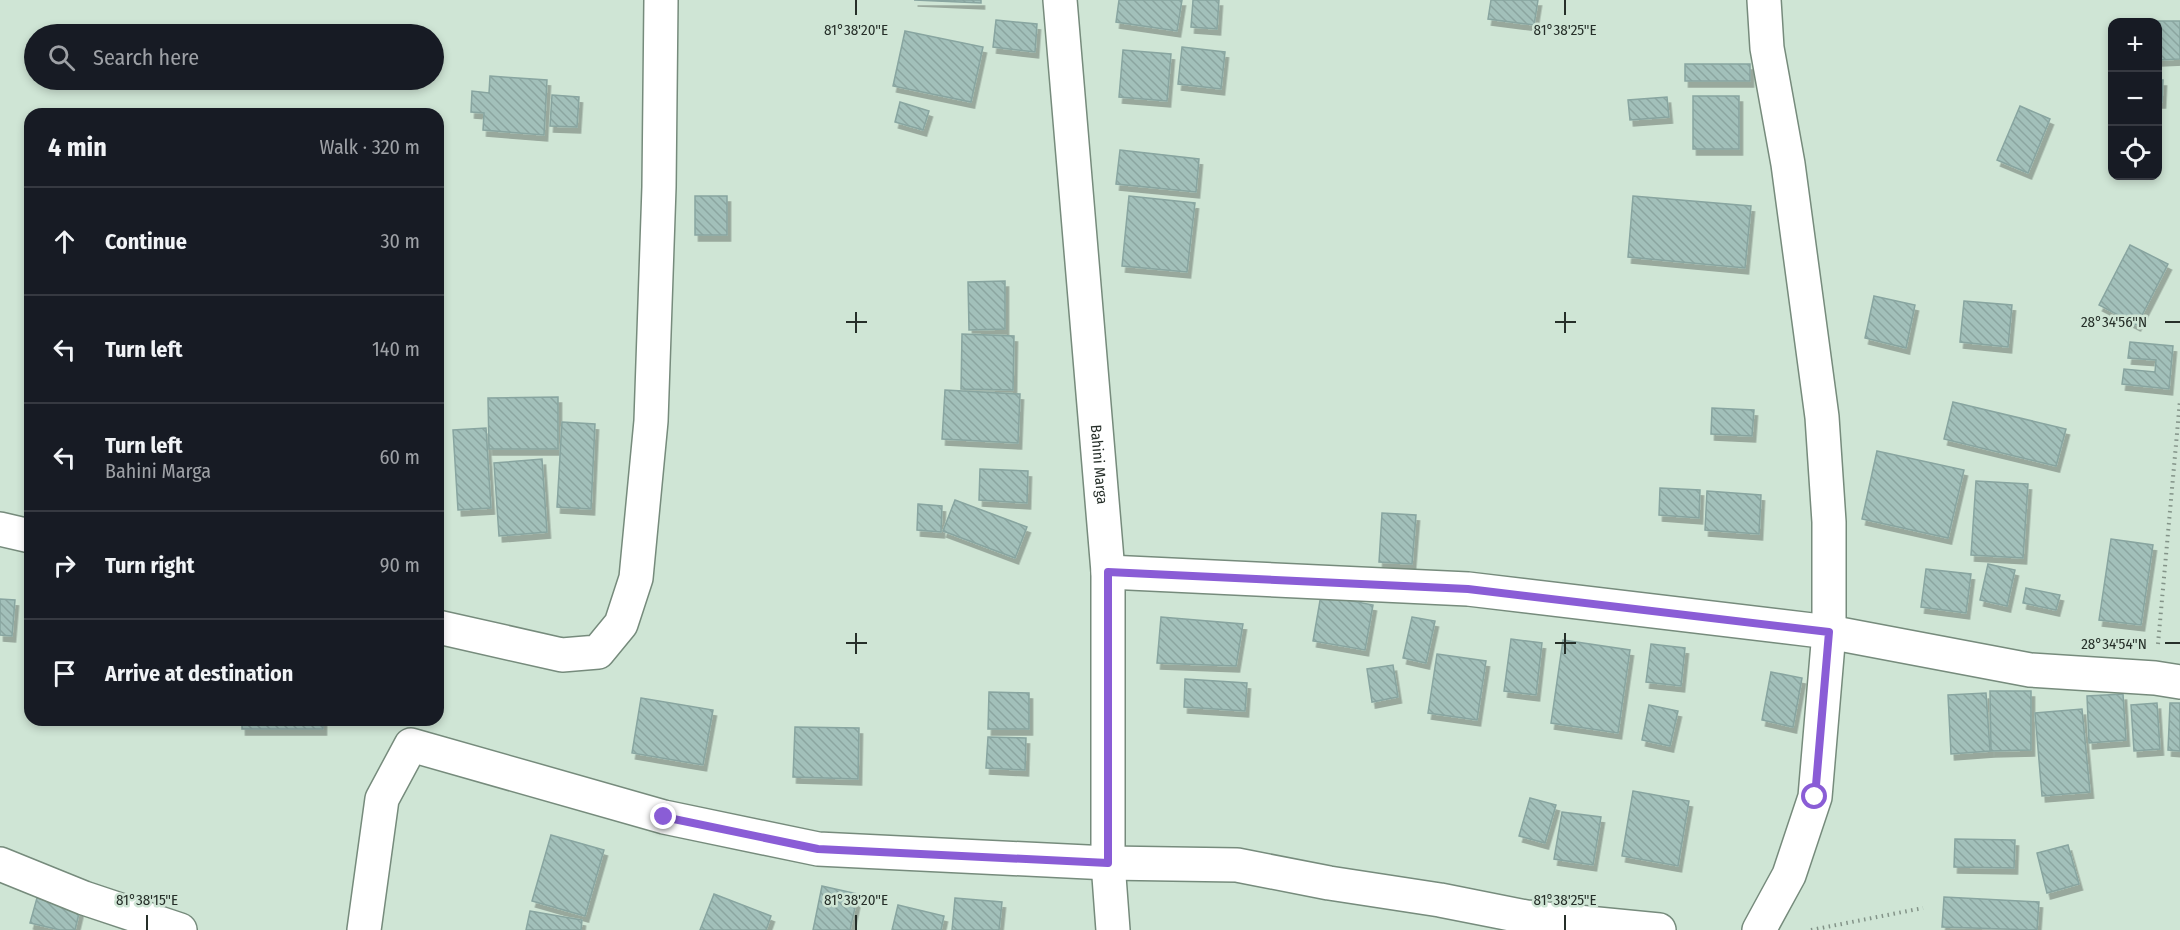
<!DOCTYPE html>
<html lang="en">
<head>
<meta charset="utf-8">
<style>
	:root { --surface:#171b24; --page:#242831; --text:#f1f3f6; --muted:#9ea1a6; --line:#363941 }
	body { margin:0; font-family:"Fira Sans Condensed",sans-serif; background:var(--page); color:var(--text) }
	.controls { position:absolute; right:18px; top:18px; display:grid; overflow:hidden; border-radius:12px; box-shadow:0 3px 9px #0003 }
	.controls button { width:54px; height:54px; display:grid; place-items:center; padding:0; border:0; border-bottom:2px solid var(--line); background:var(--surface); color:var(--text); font:30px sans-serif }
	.stop { position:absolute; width:18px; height:18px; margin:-14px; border:4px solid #8a5dd6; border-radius:50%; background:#fff }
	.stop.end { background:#8a5dd6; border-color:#fff; box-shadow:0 2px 6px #0008 }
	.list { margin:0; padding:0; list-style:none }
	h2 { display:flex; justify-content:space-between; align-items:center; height:78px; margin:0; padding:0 24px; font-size:26px }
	h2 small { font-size:20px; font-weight:400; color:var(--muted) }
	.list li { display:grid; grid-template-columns:39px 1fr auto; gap:18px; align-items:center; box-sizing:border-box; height:108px; padding:0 24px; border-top:2px solid var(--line) }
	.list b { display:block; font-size:22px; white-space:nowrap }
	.list p { margin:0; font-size:20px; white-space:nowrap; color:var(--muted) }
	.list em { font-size:20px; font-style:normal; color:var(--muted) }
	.icon { flex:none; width:33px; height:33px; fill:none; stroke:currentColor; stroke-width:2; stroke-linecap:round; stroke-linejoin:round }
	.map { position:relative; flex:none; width:2180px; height:930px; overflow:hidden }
	.search { position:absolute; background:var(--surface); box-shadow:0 3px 9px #0003; left:24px; top:24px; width:420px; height:66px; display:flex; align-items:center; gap:15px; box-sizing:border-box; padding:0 21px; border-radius:33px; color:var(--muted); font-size:22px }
	.panel { position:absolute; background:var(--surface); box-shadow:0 3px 9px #0003; left:24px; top:108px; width:420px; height:618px; border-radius:18px }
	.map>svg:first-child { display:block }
	.building { fill:url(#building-back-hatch); stroke:#88a5a0; stroke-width:1.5; filter:url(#shadow) }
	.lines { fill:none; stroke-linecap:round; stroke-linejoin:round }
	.minor-casing { stroke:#768b7c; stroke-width:36 }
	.path { stroke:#839388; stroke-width:4; stroke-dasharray:1.5 4.5; stroke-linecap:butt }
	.minor { stroke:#fff; stroke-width:33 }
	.route { stroke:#8a5dd6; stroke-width:8 }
	.ticks { fill:none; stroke:#262f29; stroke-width:2 }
	.labels { text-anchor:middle; stroke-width:5; stroke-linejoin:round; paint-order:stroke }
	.street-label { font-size:15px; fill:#262f29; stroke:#cfe5d5 }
	.ticks-label { font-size:15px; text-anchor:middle; fill:#262f29; stroke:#cfe5d5; stroke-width:5; stroke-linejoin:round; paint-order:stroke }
</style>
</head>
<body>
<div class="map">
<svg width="2180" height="930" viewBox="0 0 2180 930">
	<defs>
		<pattern id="building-back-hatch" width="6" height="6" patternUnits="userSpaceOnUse" patternTransform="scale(1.5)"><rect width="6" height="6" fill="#a2c0ba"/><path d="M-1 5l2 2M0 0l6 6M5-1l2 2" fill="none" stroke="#8ba5a0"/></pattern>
		<filter id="shadow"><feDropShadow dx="3.5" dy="6" stdDeviation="0" flood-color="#0004"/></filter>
	</defs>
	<rect width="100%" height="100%" fill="#cfe5d5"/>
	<g class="building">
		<path d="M914,0H981V3Z"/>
		<path d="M1119,0H1182L1177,31L1116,22Z"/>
		<path d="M1193,0H1219L1217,29L1191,27Z"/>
		<path d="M1491,0H1538L1534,25L1488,19Z"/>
		<path d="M996,20L1037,24L1035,52L993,47Z"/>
		<path d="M2147,21H2180V59L2158,60V22Z"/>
		<path d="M905,31L983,47L971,102L893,86Z"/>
		<path d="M1182,47L1225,52L1221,89L1178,84Z"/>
		<path d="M1123,50L1171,54L1167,101L1119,97Z"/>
		<rect x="1685" y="64" width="65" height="17"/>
		<path d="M490,76L547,80L544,135L483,130L484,113L471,112L472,91L489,93Z"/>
		<path d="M2158,80H2163L2162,102H2158Z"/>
		<path d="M552,95L579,97L577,127L550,126Z"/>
		<rect x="1693" y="96" width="46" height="53"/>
		<path d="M1667,97L1669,117L1630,120L1628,100Z"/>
		<path d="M900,102L929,111L923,130L895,122Z"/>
		<path d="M2020,106L2050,119L2028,173L1997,160Z"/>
		<path d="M1120,150L1199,159L1196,192L1116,184Z"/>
		<rect x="695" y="196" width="32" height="39"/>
		<path d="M1129,196L1195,203L1187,272L1122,266Z"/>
		<path d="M1633,196L1751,206L1745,268L1628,257Z"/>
		<path d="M2130,245L2168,264L2137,325L2099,305Z"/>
		<path d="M1005,281V329L969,330L968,282Z"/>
		<path d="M1874,296L1915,305L1906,348L1865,338Z"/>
		<path d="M1964,301L2012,305L2008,347L1960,342Z"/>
		<path d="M962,334L1014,336L1013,390L961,389Z"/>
		<path d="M2130,342L2173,346L2169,389L2122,384L2124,369L2155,372L2156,360L2128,358Z"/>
		<path d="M945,390L1020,394L1018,443L942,439Z"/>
		<path d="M558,397V449H489L488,398Z"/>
		<path d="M1953,402L2066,429L2056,466L1944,439Z"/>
		<path d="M1712,408L1754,410L1752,436L1711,434Z"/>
		<path d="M562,422L595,424L591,509L557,507Z"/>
		<path d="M486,428L491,508L458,510L453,430Z"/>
		<path d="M1877,451L1964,470L1948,538L1862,519Z"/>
		<path d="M542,459L547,532L499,536L494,463Z"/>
		<path d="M980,469L1028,471L1027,503L979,500Z"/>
		<path d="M1976,481L2028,484L2023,558L1971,555Z"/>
		<path d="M1660,488L1700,490L1699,518L1659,515Z"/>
		<path d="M1707,491L1761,495L1759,534L1705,530Z"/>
		<path d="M955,500L1027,527L1015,558L943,531Z"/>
		<path d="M918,504L942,506L941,532L917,530Z"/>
		<path d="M1382,513L1416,515L1412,564L1379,562Z"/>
		<path d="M2111,539L2153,545L2141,625L2099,620Z"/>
		<path d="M1988,564L2015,570L2007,606L1980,600Z"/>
		<path d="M1926,569L1971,574L1966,613L1921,607Z"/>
		<path d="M2026,588L2060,595L2056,610L2023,603Z"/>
		<path d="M1321,595L1373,605L1365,650L1313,641Z"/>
		<path d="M0,599L15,600L12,636L0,635Z"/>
		<path d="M1161,617L1243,624L1236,666L1157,663Z"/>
		<path d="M1412,617L1435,621L1426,663L1403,658Z"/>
		<path d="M1511,639L1542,643L1536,695L1504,691Z"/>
		<path d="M1563,640L1630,650L1618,733L1551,723Z"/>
		<path d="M1651,644L1685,648L1681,686L1646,682Z"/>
		<path d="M1437,654L1486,661L1477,720L1428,713Z"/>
		<path d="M1393,665L1398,697L1372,702L1367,669Z"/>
		<path d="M1771,672L1802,678L1793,727L1762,720Z"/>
		<path d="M1185,679L1247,683L1245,711L1184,707Z"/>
		<path d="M1990,691H2031V750L1991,751Z"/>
		<path d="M989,692L1029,693V729H988Z"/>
		<path d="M1986,693L1990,751L1951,754L1948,695Z"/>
		<path d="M2123,694L2126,740L2089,743L2087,696Z"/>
		<path d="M641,698L713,710L703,765L632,753Z"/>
		<path d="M2157,703L2160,749L2134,751L2131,705Z"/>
		<path d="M2170,703H2180V751L2168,750Z"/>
		<path d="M1649,705L1678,711L1670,746L1642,740Z"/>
		<path d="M2082,709L2090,792L2042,796L2035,713Z"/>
		<rect x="242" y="720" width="81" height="9"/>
		<path d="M795,727L859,728L858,779L793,777Z"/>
		<path d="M988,737L1026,738L1025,770L986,768Z"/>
		<path d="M1633,791L1689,801L1678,866L1622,856Z"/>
		<path d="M1530,798L1556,805L1545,843L1519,836Z"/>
		<path d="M1562,812L1601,817L1593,865L1554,859Z"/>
		<path d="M551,835L604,850L585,916L532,901Z"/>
		<path d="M1955,839L2015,840L2014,868L1954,867Z"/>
		<path d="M2068,845L2079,884L2047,893L2037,853Z"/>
		<path d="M822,886L858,894L850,930H813Z"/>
		<path d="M714,894L771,916L766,930H700Z"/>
		<path d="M1944,897L2039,902L2037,930L1942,927Z"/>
		<path d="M37,898L80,909L75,930H60L30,923Z"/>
		<path d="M955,898L1002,902L999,930H952Z"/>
		<path d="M898,905L944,916L941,930H892Z"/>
		<path d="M530,911L582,920L581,930H526Z"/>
	</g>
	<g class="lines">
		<defs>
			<g id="minor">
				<path id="s1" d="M1060,0L1108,572V863L1113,930"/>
				<path d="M0,529L30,536"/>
				<path d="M1108,572L1468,589L1829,632L2030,670L2155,678L2180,682"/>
				<path d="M438,627L562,655L598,652L621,624L636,578L651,421L659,187L661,0"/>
				<path d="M0,864L84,898L180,930"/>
				<path d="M364,930L382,799L411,745L664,817L818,849L1108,863L1237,865L1329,883L1440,900L1526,917L1659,930"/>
				<path d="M1759,930L1789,875L1815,797L1829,632V522L1822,417L1788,164L1767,48L1764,0"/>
			</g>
		</defs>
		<use href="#minor" class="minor-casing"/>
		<g class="path">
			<path d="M2158,644L2180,400"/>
			<path d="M1811,930L1923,908"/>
		</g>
		<use href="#minor" class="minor"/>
	</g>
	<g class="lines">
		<path class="route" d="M664,817L818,849L1108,863V572L1468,589L1829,632L1815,797"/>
	</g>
	<path class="ticks" d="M856,0V15M1565,0V15M856,312V333M1565,312V333M846,322H867M1555,322H1576M2165,322H2180M856,633V654M1565,633V654M846,643H867M1555,643H1576M2165,643H2180M147,915V930M856,915V930M1565,915V930"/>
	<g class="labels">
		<g class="street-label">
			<text dy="5" stroke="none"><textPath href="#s1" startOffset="466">Bahini Marga</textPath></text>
		</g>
	</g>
	<g class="ticks-label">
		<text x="856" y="35">81°38'20"E</text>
		<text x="1565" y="35">81°38'25"E</text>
		<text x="2114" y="327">28°34'56"N</text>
		<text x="2114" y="649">28°34'54"N</text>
		<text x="147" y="905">81°38'15"E</text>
		<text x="856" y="905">81°38'20"E</text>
		<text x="1565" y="905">81°38'25"E</text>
	</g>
</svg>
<div class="controls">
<button>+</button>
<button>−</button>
<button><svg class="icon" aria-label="locate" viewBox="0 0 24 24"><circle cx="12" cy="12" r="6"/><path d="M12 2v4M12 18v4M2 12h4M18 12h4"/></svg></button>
</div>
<div class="stop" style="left:1815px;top:797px"></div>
<div class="stop end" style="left:664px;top:817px"></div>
<div class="search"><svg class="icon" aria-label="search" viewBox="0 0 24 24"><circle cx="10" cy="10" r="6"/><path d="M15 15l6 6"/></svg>Search here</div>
<section class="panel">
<h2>4 min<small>Walk · 320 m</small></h2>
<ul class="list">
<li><svg class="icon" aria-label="ahead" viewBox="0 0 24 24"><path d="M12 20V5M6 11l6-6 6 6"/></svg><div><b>Continue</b></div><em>30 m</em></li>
<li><svg class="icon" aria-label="left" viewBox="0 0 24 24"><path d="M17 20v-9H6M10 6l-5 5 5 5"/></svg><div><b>Turn left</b></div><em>140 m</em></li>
<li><svg class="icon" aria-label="left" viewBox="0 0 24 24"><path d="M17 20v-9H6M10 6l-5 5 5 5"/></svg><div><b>Turn left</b><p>Bahini Marga</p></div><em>60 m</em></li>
<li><svg class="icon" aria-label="right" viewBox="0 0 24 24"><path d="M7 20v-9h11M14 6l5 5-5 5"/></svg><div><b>Turn right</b></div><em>90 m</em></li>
<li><svg class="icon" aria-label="arrive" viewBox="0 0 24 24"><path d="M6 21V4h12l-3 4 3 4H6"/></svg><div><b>Arrive at destination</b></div></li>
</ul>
</section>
</div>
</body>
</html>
